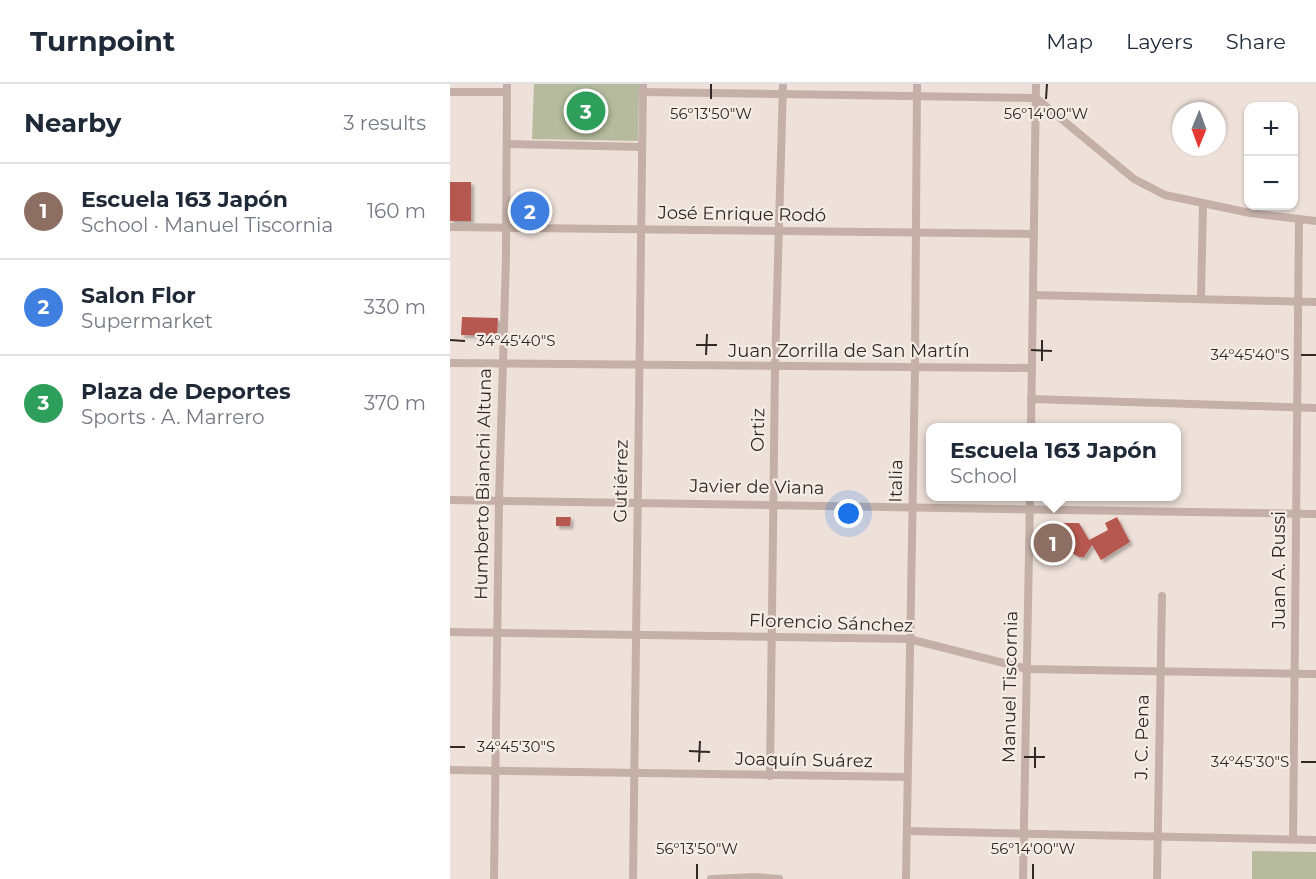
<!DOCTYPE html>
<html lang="en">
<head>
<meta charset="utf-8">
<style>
	:root { --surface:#fff; --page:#f2f2f3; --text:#1f2937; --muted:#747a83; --line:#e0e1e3; --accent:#224e4a }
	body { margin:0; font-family:Montserrat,sans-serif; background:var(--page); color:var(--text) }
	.controls { position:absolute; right:18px; top:18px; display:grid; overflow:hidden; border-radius:12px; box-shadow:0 2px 4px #0004 }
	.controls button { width:54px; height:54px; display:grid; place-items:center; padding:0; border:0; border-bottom:2px solid var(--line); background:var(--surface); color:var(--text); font:30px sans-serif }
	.compass { position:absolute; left:722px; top:18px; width:54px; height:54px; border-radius:50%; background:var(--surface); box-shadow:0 2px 4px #0004; rotate:181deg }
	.you { position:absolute; left:399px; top:430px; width:21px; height:21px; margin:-15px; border:4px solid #fff; border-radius:50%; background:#1a73e8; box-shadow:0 0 0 9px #1a73e833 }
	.badge { display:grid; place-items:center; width:39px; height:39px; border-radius:50%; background:var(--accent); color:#fff; font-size:20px; font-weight:700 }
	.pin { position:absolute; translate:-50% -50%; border:3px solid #fff; box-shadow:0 2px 6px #0006 }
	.popup { position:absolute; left:476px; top:339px; width:255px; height:78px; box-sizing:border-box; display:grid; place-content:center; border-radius:12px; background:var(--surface); filter:drop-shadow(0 2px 4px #0005); font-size:20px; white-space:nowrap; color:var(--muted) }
	.popup b { font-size:22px; color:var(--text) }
	.popup::after { content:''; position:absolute; left:50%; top:100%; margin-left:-12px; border:12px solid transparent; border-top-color:var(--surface) }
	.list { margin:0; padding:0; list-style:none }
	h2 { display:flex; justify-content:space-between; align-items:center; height:78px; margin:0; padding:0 24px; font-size:26px }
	h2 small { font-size:20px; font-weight:400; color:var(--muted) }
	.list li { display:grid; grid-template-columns:39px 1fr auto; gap:18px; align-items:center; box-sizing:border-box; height:96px; padding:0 24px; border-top:2px solid var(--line) }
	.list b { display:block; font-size:22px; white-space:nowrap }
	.list p { margin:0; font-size:20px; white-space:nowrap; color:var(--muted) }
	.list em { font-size:20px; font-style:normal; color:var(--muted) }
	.map { position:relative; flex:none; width:866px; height:795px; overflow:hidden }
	header { display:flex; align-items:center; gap:36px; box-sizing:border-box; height:84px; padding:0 30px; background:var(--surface); border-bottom:2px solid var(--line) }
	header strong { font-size:28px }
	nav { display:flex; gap:33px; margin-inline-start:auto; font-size:21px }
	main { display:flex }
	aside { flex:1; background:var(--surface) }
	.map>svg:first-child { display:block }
	.green { fill:#b5bb9c }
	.building { fill:#b65850; filter:url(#shadow) }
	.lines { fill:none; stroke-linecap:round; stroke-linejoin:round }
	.street { stroke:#c4b0a8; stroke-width:8 }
	.ticks { fill:none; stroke:#322927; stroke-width:2 }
	.labels { text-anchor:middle; stroke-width:4.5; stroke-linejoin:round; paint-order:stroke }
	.street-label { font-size:18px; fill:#322927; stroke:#f6ece6 }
	.ticks-label { font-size:15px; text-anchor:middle; fill:#322927; stroke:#f6ece6; stroke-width:4.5; stroke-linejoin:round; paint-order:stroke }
</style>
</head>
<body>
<header>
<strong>Turnpoint</strong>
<nav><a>Map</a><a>Layers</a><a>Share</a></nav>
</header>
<main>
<aside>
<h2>Nearby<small>3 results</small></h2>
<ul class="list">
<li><span class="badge" style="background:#8d6e63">1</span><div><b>Escuela 163 Japón</b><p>School · Manuel Tiscornia</p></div><em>160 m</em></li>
<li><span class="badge" style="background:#3f7fe0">2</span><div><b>Salon Flor</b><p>Supermarket</p></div><em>330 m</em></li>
<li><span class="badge" style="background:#2e9e5b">3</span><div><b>Plaza de Deportes</b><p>Sports · A. Marrero</p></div><em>370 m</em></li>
</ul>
</aside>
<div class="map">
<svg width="866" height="795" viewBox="0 0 866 795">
	<defs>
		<filter id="shadow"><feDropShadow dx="3" dy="3" stdDeviation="1.5" flood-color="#0004"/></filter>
	</defs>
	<rect width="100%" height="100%" fill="#eee1da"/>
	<g class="green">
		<path d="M84,0H189L188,57L82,55Z"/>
		<path d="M802,767L866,768V795H802Z"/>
	</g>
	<g class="building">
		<rect x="0" y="98" width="21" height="39"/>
		<path d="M78,125H91L90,138L78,137Z"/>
		<path d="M12,233L48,234L47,252L11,251Z"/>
		<path d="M106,433H121L120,442H106Z"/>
		<path d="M667,433L680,458L651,476L642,461L634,473H629L622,469L612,454L607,460H602L599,456L600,439H629L639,456L658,446L655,439Z"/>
	</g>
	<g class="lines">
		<g class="street">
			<path d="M0,8H57"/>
			<path d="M193,8L586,14L684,95L715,111L800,129L866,137"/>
			<path d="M57,60L192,63"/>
			<path d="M0,143L584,150"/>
			<path d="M583,211L866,218"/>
			<path d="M751,215L753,120"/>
			<path d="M0,279L582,284"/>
			<path d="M581,315L866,324"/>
			<path d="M581,344L586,0"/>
			<path d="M0,416L866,430"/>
			<path d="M0,548L459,555L577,585L866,590"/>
			<path d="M0,686L456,693"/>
			<path d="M320,692L325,283L333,0"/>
			<path d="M457,747L866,756"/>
			<path d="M843,755L849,136"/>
			<path d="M44,795L49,416L56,174L57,0"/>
			<path d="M183,795L193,0"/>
			<path d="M261,795L306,793L329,795"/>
			<path d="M456,795L465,284L467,0"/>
			<path d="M573,795L580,412"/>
			<path d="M707,795L712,512"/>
		</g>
	</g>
	<path class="ticks" d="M261,15V0M596,15L597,0M0,256L15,257M246,261H267M581,266L602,267M256,271L257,250M851,271H866M592,277V256M0,663H15M239,667L260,668M574,673H595M249,678L250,657M851,678H866M585,684V663M247,795V780M583,795V780"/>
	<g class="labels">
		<g class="street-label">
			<text transform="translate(292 130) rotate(1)" y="6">José Enrique Rodó</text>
			<text x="399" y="273">Juan Zorrilla de San Martín</text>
			<text transform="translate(308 346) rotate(-89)" y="6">Ortiz</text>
			<text transform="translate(171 397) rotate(-89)" y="6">Gutiérrez</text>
			<text transform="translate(446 397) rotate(-89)" y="6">Italia</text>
			<text transform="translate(33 400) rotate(-89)" y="6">Humberto Bianchi Altuna</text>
			<text transform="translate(307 403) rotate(1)" y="6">Javier de Viana</text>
			<text transform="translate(829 486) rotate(-90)" y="6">Juan A. Russi</text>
			<text transform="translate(381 539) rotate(2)" y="6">Florencio Sánchez</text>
			<text transform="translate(560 603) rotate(-89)" y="6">Manuel Tiscornia</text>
			<text transform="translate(692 653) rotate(-89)" y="6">J. C. Pena</text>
			<text transform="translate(354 676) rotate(1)" y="6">Joaquín Suárez</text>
		</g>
	</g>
	<g class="ticks-label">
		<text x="261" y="35">56°13'50"W</text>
		<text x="596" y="35">56°14'00"W</text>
		<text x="66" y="262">34°45'40"S</text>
		<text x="800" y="276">34°45'40"S</text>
		<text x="66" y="668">34°45'30"S</text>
		<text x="800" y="683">34°45'30"S</text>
		<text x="247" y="770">56°13'50"W</text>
		<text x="583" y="770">56°14'00"W</text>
	</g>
</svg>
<div class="controls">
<button>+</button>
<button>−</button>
</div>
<svg class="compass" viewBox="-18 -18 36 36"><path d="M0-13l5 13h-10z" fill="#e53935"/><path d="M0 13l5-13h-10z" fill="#747a83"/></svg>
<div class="you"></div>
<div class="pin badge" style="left:603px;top:459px;background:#8d6e63">1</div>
<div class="popup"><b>Escuela 163 Japón</b>School</div>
<div class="pin badge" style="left:80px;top:127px;background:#3f7fe0">2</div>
<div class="pin badge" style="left:136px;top:27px;background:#2e9e5b">3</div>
</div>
</main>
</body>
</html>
